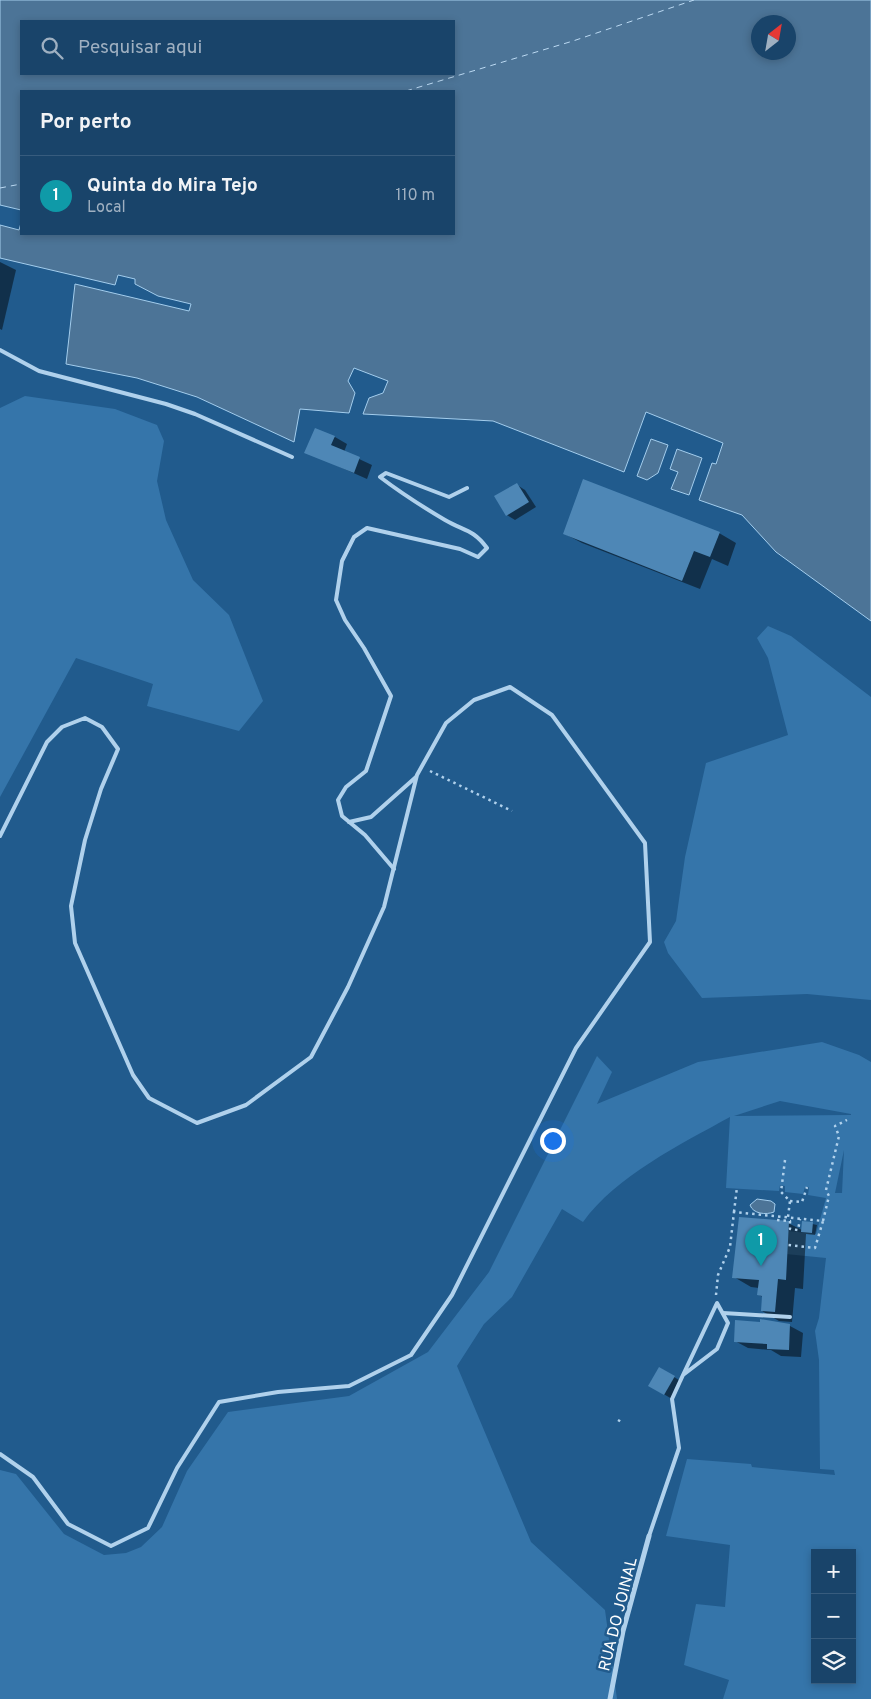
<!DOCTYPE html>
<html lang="pt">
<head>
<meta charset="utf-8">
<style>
	:root { --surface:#19446a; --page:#224b70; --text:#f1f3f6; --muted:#9fb0c1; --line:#375c7e; --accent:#90b9f0 }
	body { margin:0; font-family:Overpass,sans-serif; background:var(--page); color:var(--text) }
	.controls { position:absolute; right:15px; bottom:15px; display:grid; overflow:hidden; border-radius:0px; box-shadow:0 2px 8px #0003 }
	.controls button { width:45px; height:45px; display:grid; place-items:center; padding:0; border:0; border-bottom:1px solid var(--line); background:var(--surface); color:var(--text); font:25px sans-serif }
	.compass { position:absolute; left:751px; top:15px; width:45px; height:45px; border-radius:50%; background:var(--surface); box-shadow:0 2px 8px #0003; rotate:31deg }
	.you { position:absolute; left:552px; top:1140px; width:18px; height:18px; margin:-12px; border:4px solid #fff; border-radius:50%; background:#1a73e8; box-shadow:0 0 0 8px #1a73e833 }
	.badge { display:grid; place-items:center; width:32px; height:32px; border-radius:50%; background:var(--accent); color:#fff; font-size:16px; font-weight:700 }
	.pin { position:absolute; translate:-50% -41px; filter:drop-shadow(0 1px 2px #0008) }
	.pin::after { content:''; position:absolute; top:26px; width:18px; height:15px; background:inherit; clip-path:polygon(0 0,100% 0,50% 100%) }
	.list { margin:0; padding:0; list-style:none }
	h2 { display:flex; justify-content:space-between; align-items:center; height:65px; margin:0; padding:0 20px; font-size:21px }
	h2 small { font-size:16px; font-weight:400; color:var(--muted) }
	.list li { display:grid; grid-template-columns:32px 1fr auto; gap:15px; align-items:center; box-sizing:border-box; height:80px; padding:0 20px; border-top:1px solid var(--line) }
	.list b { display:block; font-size:19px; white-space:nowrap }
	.list p { margin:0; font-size:16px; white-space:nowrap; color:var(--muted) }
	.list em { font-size:16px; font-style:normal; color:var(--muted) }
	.icon { flex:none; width:28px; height:28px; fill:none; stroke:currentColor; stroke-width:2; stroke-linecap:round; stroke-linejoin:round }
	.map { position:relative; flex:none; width:871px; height:1699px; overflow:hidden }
	.search { position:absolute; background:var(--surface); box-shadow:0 2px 8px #0003; left:20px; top:20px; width:435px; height:55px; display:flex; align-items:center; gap:12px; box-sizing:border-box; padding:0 18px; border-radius:0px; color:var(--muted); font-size:19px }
	.panel { position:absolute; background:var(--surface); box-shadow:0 2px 8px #0003; left:20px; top:90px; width:435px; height:145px; border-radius:0px }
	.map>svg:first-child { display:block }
	.green { fill:#3575aa; fill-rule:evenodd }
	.water { fill:#4c7497; stroke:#a3cded; fill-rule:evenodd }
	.shadow { fill:#0007 }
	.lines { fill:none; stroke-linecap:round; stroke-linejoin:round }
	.ferry { stroke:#bcdaf3; stroke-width:1; stroke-dasharray:6 5; stroke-linecap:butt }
	.building { fill:#4e87b6 }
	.path { stroke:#b0d1ec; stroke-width:2.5; stroke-dasharray:2.5 4; stroke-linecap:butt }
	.service { stroke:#b0d1ec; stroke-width:4 }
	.minor { stroke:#b0d1ec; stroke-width:5 }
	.labels { text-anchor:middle; stroke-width:5; stroke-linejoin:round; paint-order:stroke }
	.street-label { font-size:16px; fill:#fff; stroke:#215b8d }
</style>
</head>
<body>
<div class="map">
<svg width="871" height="1699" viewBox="0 0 871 1699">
	<rect width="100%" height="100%" fill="#215b8d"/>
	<g class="green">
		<path d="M25,396L115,409L157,425L164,441L157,481L166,520L193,580L229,615L263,701L239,731L147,706L153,684L76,658L0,797V408Z"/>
		<path d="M768,626L791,636L871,697V1000L807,994L702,998L668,953L664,942L676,921L685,857L706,763L788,735L768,658L757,638Z"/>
		<path d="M822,1042L859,1055L871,1062V1699H723L729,1680L684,1665L696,1604L725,1607L730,1545L666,1536L687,1459L751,1464L752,1467L835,1475L834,1470L820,1469L819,1360L815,1331L819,1318L826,1258L786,1254L788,1231L816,1234L826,1198L808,1195L809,1187H805L803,1194L785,1192V1186L780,1185L779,1191L726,1188L730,1117C681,1144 616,1176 583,1222L562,1209L512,1297L484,1324L457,1366L531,1542L605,1610L617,1699H0V1470L16,1474L64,1534L104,1555L126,1553L141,1547L162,1527L187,1471L228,1412L349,1396L428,1352L489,1272L597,1056L612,1072L597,1104L698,1062ZM780,1101L851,1114V1115L734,1116ZM844,1150L842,1193H835ZM815,1553H852V1680H815Z"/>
	</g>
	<g class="water">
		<path d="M0,0H871V621L776,552L742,515L699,500L712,463L716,464L723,443L646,412L624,472L493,421L363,414L369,398L383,393L388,381L354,368L348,381L355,393L349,413L300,409L294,442L197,397L137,378L66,364L75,284L189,311L191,304L158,296L135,284V279L118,275L115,285L0,258V225L19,230L21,223V234H454V91H21V210L0,205ZM454,21V74H21V21ZM788,22V52H758V22Z"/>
		<path d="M651,439L668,445L658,473L647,480L637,476Z"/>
		<path d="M677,449L702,458L689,495L671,489L678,472L670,469Z"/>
		<path d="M757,1199L771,1201L775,1204L774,1212C766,1215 753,1214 750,1205Z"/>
	</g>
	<g class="shadow">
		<path d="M0,262L16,270L2,330L0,329Z"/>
		<path d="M335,437L347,444L344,452L372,465L367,479L306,452Z"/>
		<path d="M517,485L525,490L536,507L515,520L507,515Z"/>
		<path d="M719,533L736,543L728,566L712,559L700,589L582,543L565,534Z"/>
		<path d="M803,1222L817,1225L815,1235L806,1234L803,1289L795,1288L792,1322L779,1321L762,1311L763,1297L759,1295V1288L751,1287L734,1277L788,1223L802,1230Z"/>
		<path d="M761,1320L790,1326L803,1333L801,1357L781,1356L771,1350L748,1348L735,1341L761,1324Z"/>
		<path d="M660,1368L682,1382L672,1399L650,1386Z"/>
	</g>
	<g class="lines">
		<g class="ferry">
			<path d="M406,91L573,41L694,0"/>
			<path d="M0,188L21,184"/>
		</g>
	</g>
	<g class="building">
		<path d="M315,428L335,436L331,445L360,457L354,473L304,453Z"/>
		<path d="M583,479L720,532L710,557L694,551L682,581L563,534Z"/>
		<path d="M517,483L529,502L506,516L494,496Z"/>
		<path d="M739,1217L789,1221L786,1280L778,1279L775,1312L761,1311L762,1296L757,1295L759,1280L732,1278Z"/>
		<path d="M802,1221L813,1222L812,1233L801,1232Z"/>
		<path d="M760,1319L790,1324L789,1350L767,1349V1344L734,1342L735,1320L760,1322Z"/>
		<path d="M659,1367L675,1376L664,1395L648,1386Z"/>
	</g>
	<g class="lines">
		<g class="path">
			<path d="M430,771L512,811"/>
			<path d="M785,1160L781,1192L790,1201L788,1217"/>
			<path d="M790,1201L802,1202L807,1187"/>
			<path d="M734,1212L737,1187"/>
			<path d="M777,1220L790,1221V1229L798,1230L800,1219"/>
			<path d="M823,1221L829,1196L826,1190L839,1136L835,1126L847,1120"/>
			<path d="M716,1295L718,1275L730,1247L734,1212L823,1221L815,1248L788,1245"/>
			<path d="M618,1420L623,1423"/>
		</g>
		<g class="service">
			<path d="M0,350L39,371L166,404L195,414L292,457"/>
			<path d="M349,822L371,817L416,777"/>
			<path d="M0,836L47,742L62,727L85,718L102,727L118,749L101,789L85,840L71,906L75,943L133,1075L149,1098L197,1123L246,1105L311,1057L348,987L384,907L417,775L446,723L474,700L510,687L552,715L645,843L650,942L576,1048L452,1295L411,1355L349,1386L278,1392L219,1402L177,1468L148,1528L111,1546L68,1524L33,1477L0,1454"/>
			<path d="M394,869L365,835L342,816L338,800L346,787L366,771L391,696L364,648L345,620L336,600L342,561L354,537L367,528L460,549L478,557L487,548C473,529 464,531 445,520C423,507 401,493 380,477L386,473L449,497L467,488"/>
			<path d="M723,1313L790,1317"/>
			<path d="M649,1536L679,1448L672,1399L683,1375L717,1349L728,1323L717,1303L683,1375"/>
		</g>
		<path class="minor" d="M610,1699L623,1631L649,1536"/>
	</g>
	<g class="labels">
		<g class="street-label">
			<text transform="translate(617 1614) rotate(-76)" y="6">RUA DO JOINAL</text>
		</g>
	</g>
</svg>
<div class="controls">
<button>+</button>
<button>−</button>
<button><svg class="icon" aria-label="layers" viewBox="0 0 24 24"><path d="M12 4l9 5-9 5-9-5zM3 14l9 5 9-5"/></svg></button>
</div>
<svg class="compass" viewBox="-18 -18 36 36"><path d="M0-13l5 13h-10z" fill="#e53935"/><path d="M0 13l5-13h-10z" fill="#9fb0c1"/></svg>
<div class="you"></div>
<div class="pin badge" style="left:761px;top:1266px;background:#0f9aa8">1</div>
<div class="search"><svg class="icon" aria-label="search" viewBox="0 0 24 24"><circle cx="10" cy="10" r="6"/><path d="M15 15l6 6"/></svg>Pesquisar aqui</div>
<section class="panel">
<h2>Por perto<small></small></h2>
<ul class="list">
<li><span class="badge" style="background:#0f9aa8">1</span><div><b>Quinta do Mira Tejo</b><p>Local</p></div><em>110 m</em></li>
</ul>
</section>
</div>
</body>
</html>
